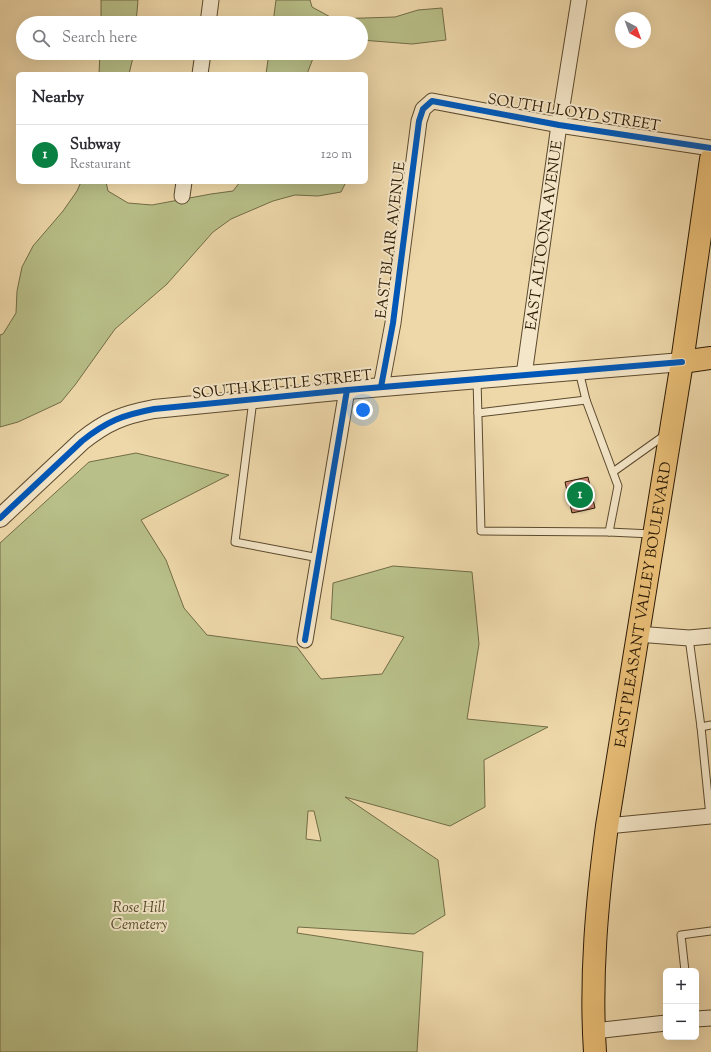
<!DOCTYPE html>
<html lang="en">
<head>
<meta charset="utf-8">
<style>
	:root { --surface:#fff; --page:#f7f7f7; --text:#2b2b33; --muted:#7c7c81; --line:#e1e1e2; --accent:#0b8043 }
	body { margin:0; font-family:"Sorts Mill Goudy",serif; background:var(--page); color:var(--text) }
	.controls { position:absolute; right:12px; bottom:12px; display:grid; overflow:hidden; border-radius:6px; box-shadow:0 4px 16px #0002 }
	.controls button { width:36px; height:36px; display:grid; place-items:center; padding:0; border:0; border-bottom:1px solid var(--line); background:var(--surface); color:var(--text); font:20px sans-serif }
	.compass { position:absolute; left:615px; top:12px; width:36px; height:36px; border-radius:50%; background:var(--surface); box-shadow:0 4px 16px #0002; rotate:139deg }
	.you { position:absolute; left:363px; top:410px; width:14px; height:14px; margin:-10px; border:3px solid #fff; border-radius:50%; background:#1a73e8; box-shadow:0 0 0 6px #1a73e833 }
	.badge { display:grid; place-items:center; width:26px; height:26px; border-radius:50%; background:var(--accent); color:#fff; font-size:13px; font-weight:700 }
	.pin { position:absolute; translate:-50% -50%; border:2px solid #fff; box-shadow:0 1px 4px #0006 }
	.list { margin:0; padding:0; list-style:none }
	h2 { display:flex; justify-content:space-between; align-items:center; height:52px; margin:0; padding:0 16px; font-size:17px }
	h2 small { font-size:13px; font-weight:400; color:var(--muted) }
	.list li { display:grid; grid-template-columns:26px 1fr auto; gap:12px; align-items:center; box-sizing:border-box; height:60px; padding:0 16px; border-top:1px solid var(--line) }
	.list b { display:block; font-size:15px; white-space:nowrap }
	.list p { margin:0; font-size:13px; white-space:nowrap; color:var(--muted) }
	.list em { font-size:13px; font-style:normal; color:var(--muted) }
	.icon { flex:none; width:22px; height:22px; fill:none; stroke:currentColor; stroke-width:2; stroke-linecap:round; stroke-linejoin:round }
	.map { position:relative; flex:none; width:711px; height:1052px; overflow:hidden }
	.search { position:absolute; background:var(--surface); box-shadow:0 4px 16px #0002; left:16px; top:16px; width:352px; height:44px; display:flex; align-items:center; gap:10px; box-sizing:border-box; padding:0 14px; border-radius:22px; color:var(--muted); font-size:15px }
	.panel { position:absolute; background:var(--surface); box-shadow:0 4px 16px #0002; left:16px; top:72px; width:352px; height:112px; border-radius:6px }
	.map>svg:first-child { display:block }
	.green { fill:#b8bf88; stroke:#726c46; fill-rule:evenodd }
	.building { fill:#cf8772; stroke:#2c1a04 }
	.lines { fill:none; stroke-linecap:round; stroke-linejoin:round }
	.service-casing { stroke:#5c4a2e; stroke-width:9 }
	.minor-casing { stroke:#5c4a2e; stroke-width:17 }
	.tertiary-casing { stroke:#5c4a2e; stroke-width:20 }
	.primary-casing { stroke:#2c1a04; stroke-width:24 }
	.service { stroke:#f4e6c8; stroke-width:7 }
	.minor { stroke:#f4e6c8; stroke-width:15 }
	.tertiary { stroke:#f4e6c8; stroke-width:18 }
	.primary { stroke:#e7bc75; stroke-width:22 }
	.cycleway-casing { stroke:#f4e6c8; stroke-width:8 }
	.cycleway { stroke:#0057b8; stroke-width:6 }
	.labels { text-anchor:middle; stroke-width:4; stroke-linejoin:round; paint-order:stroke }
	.street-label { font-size:15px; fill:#2c1a04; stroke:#f4e6c8 }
	.park-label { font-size:15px; font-style:italic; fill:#564c2c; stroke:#f4e6c8 }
</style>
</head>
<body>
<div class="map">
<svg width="711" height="1052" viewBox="0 0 711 1052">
	<rect width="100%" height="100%" fill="#eed8aa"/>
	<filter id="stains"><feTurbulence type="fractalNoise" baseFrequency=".005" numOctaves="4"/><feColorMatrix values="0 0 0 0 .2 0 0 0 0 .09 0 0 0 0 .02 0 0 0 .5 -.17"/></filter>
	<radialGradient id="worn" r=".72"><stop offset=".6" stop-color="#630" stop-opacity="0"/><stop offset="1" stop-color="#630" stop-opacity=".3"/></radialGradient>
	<g class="green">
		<path d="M101,0H138L136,23H101Z"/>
		<path d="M276,0H310L312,7L334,19L395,17L418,10L442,8L446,40L412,44L361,40V23H273Z"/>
		<path d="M100,53H134L129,74H99Z"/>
		<path d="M269,53H315L307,74H266Z"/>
		<path d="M81,182H106L108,191L128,203L152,205L211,194L233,191L240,182H346L341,192L318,196L295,195L273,201L231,219L213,232L167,284L115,329L75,385L61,402L18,422L0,427V335L3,334L16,313L17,291L22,267L33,246L63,211L77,191Z"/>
		<path d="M136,453L229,475L141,520L166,560L184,608L207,635L297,647L321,679L382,674L404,637L331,619L333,583L393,566L472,572L479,644L467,719L548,727L484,760L485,807L450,826L345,797L438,860L445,915L414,934L298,927L297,933L423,952L417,1052H0V543L89,462ZM308,811H314L321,841L306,839Z"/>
	</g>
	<path class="building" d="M588,477L595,508L572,513L565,482Z"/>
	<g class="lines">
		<defs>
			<g id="service">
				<path d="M477,379L481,531L609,532L618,486L586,400L579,371"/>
				<path d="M253,400L235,542L319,558"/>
				<path d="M478,413L586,400"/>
				<path d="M613,472L665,435"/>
				<path d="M609,532L652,534"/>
				<path d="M689,638L701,727L710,816"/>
				<path d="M701,727L711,725"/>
				<path d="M685,971L681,935L711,931"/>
			</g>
			<g id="minor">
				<path d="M208,23L211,0"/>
				<path d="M200,74L203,53"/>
				<path d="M182,196L184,182"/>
				<path id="s1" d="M524,375L559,125L579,0"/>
				<path d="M381,387L393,323L419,121L423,109L432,101L559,125L711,148"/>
				<path d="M637,634L689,638L711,636"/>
				<path d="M305,640L347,390"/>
				<path d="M607,826L711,816"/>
				<path d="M696,1019L711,1018"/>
				<path d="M594,1031L666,1023"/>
			</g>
			<path id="tertiary" d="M0,518L82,441C107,421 123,415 154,409L347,390L682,362"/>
			<g id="primary">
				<path d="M682,362L711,358"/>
				<path id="s2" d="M595,1052C590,977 597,901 607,826L682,362L711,159"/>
			</g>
		</defs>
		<use href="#service" class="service-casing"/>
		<use href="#minor" class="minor-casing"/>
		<use href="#tertiary" class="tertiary-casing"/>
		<use href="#primary" class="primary-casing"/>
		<use href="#service" class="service"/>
		<use href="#minor" class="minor"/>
		<use href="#tertiary" class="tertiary"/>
		<use href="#primary" class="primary"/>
		<defs>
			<g id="cycleway">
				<path d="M381,387L393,323L419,121L423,109L432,101L559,125L711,148"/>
				<path d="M0,518L82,441C107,421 123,415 154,409L347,390L682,362"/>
				<path d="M305,640L347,390"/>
			</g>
		</defs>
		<use href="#cycleway" class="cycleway-casing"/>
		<use href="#cycleway" class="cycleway"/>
	</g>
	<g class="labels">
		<g class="street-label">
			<text transform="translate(574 112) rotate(9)" y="5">SOUTH LLOYD STREET</text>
			<text dy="5" stroke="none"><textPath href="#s1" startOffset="141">EAST ALTOONA AVENUE</textPath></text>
			<text transform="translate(390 240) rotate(-83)" y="5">EAST BLAIR AVENUE</text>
			<text transform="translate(282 384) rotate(-6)" y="5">SOUTH KETTLE STREET</text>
			<text dy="5" stroke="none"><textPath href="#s2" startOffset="451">EAST PLEASANT VALLEY BOULEVARD</textPath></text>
		</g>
		<g class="park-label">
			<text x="139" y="912">Rose Hill<tspan x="139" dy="17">Cemetery</tspan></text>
		</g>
	</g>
	<rect width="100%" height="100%" filter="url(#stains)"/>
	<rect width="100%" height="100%" fill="url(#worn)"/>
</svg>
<div class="controls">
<button>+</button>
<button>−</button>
</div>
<svg class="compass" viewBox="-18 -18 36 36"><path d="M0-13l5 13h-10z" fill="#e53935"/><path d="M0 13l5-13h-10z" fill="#7c7c81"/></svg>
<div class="you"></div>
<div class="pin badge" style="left:580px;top:495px">1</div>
<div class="search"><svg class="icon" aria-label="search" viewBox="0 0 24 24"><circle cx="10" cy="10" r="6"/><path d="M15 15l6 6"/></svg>Search here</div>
<section class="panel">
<h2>Nearby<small></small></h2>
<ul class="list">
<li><span class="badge">1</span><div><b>Subway</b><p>Restaurant</p></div><em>120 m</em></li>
</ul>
</section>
</div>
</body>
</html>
